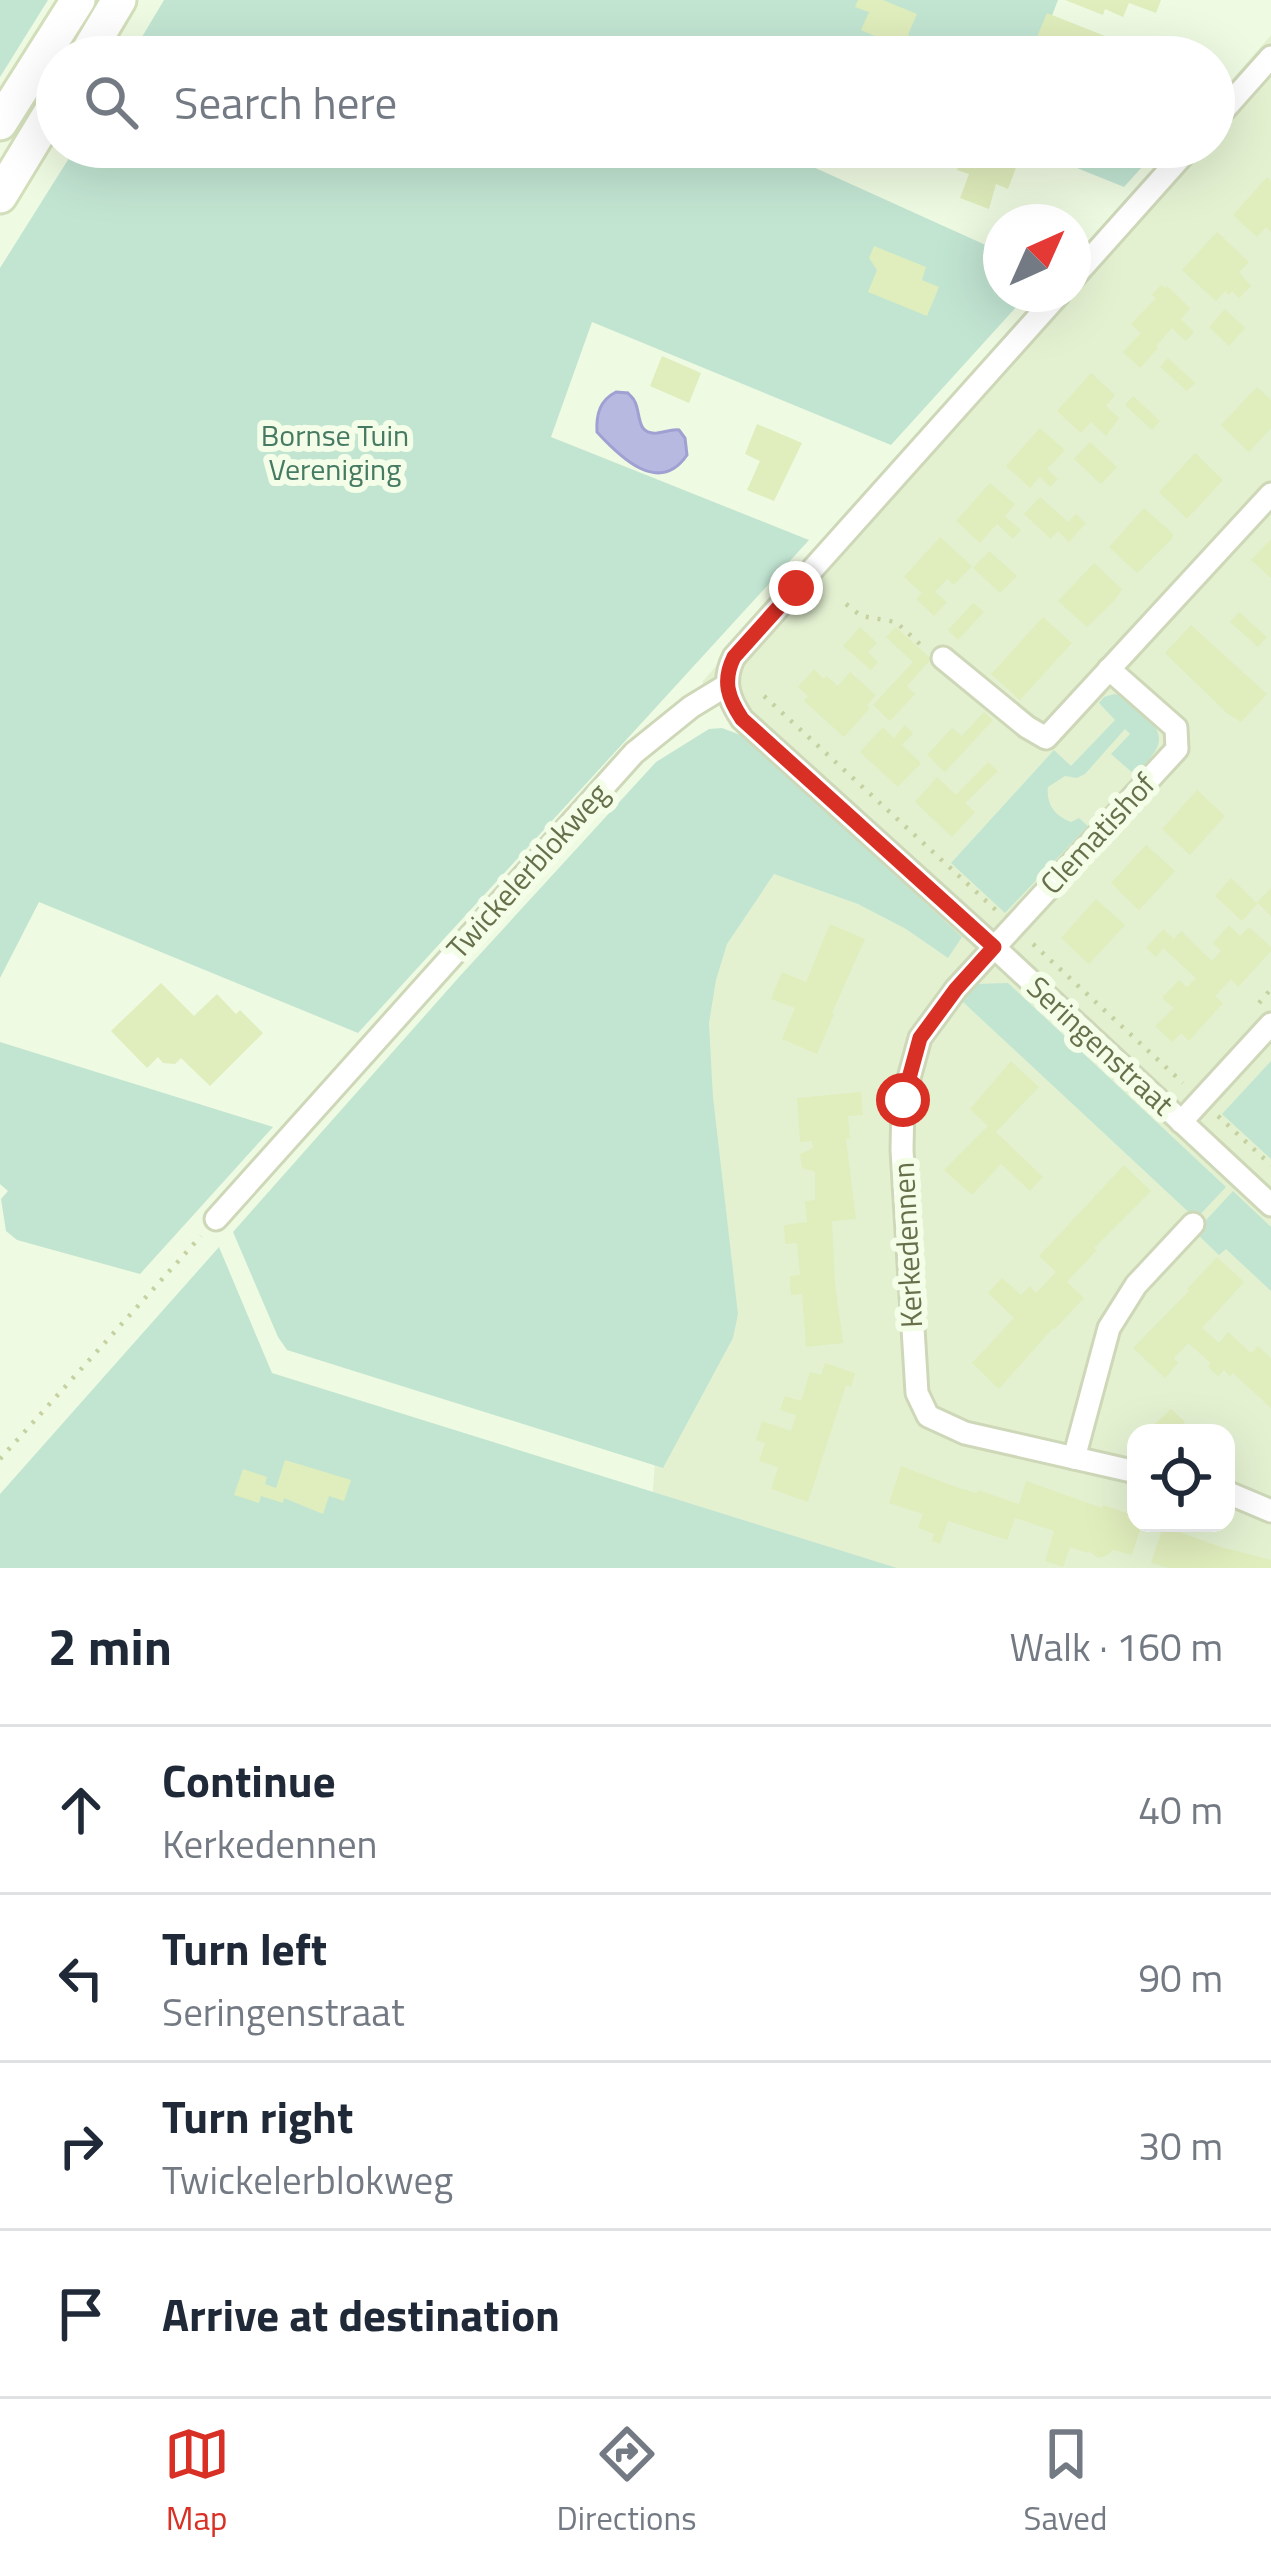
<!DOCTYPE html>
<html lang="en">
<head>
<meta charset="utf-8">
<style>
	:root { --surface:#fff; --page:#f2f2f3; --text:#1f2937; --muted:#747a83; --line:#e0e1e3; --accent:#d93025 }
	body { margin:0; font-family:"Titillium Web",sans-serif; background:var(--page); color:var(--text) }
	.controls { position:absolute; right:36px; bottom:36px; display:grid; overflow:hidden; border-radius:24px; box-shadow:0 12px 48px #0002 }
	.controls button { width:108px; height:108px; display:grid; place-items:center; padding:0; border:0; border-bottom:3px solid var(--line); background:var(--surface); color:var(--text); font:60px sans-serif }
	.compass { position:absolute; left:983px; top:204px; width:108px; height:108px; border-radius:50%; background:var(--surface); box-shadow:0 12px 48px #0002; rotate:45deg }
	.stop { position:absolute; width:36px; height:36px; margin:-27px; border:9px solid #d93025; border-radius:50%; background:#fff }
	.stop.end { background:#d93025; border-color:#fff; box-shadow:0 3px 12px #0008 }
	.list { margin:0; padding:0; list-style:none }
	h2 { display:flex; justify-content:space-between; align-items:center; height:156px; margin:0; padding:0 48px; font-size:51px }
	h2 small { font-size:39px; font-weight:400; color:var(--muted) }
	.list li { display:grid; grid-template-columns:78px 1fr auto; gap:36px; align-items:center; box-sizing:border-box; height:168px; padding:0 48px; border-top:3px solid var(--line) }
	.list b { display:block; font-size:45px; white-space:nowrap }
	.list p { margin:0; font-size:39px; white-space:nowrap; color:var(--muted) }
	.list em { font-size:39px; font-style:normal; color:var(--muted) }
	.icon { flex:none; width:66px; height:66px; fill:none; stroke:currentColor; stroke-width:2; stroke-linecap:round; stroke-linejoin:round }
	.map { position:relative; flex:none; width:1271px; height:1568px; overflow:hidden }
	.search { position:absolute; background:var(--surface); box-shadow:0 12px 48px #0002; left:36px; right:36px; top:36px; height:132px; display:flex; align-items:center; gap:30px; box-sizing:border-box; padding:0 42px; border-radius:66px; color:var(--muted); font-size:45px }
	.sheet { height:828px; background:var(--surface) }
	nav { display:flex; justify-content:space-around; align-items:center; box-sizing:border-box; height:168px; border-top:3px solid var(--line); background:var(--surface); font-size:33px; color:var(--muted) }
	nav a { display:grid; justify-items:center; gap:6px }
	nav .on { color:var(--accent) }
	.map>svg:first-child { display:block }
	.residential { fill:#e4f1d1; fill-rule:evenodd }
	.green { fill:#c2e5d2 }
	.water { fill:#b8b9e1; stroke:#a0a0d2; stroke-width:3 }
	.building { fill:#e0edbc }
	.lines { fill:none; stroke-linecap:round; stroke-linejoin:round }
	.street-casing { stroke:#ced8b9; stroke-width:27 }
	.secondary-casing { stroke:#d3deba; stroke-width:39 }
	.path { stroke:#c5d1a0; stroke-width:4.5; stroke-dasharray:3 9; stroke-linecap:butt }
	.street { stroke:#fff; stroke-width:21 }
	.secondary { stroke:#fff; stroke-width:33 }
	.route { stroke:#d93025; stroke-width:15 }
	.labels { text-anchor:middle; stroke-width:12; stroke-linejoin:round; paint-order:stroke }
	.park-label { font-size:30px; fill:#477a63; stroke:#f3fde7 }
	.street-label { font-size:30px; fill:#676f4b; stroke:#f3fde7 }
</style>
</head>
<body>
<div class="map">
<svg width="1271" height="1568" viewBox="0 0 1271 1568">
	<rect width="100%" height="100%" fill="#effae2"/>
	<path class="residential" d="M1271,35V1568H653L651,1513L694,972L821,801L702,682L1043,294H1073V260L1173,147H1214V100ZM1136,1433H1226V1523H1136Z"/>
	<g class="green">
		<path d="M0,0H48L0,77Z"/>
		<path d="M164,0H1058L1041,44L1070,57H130Z"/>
		<path d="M76,147H817L811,166L1001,252V294H1028L891,445L592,322L551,437L809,540L358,1033L39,902L0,978V268Z"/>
		<path d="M1025,147H1160L1124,187Z"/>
		<path d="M1114,694C1127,695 1130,700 1139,709C1171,738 1161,747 1135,775L1111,754L1130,734L1125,729L1085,774L1077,778L1065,776L1048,787C1046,805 1055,816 1071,822L1079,818L1088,826L1005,913L951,863L1054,750L1071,766L1115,720L1099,703L1104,697Z"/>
		<path d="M722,728L746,737L962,937L948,958L906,929L858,904L774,874L727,944L716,980L709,1023L713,1097L738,1314L733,1338L663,1468L287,1350L278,1337L233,1232L460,976L656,762L709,729Z"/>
		<path d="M1008,983L1226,1187L1196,1219L963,1002L962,998L975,984Z"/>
		<path d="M0,1042L273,1127L140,1274L17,1240L6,1231L1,1199L8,1191L0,1184Z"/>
		<path d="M1271,1061V1159L1222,1114Z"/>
		<path d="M1233,1191L1271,1227V1291L1226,1249L1219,1255L1195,1232Z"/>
		<path d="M219,1247L272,1373L897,1568H0V1494Z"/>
	</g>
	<path class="water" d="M616,392L628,393C630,396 634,398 635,402C641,414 636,435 657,433C665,432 672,429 679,430L685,438L687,455C659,496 620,457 597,432C596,414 600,400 616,392Z"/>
	<g class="building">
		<path d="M858,0H883L917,14L908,35L923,41L918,55L861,30L869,12L855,7Z"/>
		<path d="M1065,0H1161L1156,13L1129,3L1123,17L1105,9L1103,15Z"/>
		<path d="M1047,13L1115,40L1109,57H1081L1036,39Z"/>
		<path d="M966,147H979L1018,162L1008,189L996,184L989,209L960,198L969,174L957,170Z"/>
		<path d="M1267,177L1271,181V232L1266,227L1257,237L1233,215Z"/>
		<path d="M1217,232L1249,262L1239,272L1251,286L1239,298L1232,291L1229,295L1225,291L1216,301L1182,270Z"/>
		<path d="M874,246L926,267L922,280L939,287L927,316L868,292L877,270L869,258Z"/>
		<path d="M1161,285L1165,288L1167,286L1190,308L1181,319L1194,332L1186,341L1172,328L1156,346L1158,348L1140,368L1123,352L1141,333L1131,324L1156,298L1152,295Z"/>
		<path d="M1225,309L1245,328L1229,346L1209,327Z"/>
		<path d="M662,356L701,373L689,403L650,386Z"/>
		<path d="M1168,358L1195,383L1187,391L1160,367Z"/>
		<path d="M1091,373L1115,395L1106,406L1119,418L1106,436L1091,422L1081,433L1057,411Z"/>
		<path d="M1257,387L1271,400V428L1249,452L1221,425Z"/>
		<path d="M1133,396L1160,421L1152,430L1125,405Z"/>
		<path d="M757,424L802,443L774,501L747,490L760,461L745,454Z"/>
		<path d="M1040,428L1065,450L1047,469L1058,479L1050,487L1040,477L1030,488L1006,466Z"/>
		<path d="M1090,442L1117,467L1101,484L1074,459Z"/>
		<path d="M1195,453L1223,480L1187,519L1159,492Z"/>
		<path d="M990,483L1015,504L1005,516L1021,530L1013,539L997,524L980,543L956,521Z"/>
		<path d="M1040,497L1068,522L1076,514L1086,523L1069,542L1058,531L1051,539L1024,514Z"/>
		<path d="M1144,508L1173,534L1172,539L1137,573L1109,547Z"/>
		<path d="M940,537L972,566L954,585L947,579L935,592L947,602L934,616L916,599L922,593L904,577Z"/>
		<path d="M1271,539V578L1251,560Z"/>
		<path d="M989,551L1017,576L1000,593L973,568Z"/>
		<path d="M1094,563L1122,589L1114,601L1087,627L1058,601Z"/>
		<path d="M973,603L984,612L958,640L948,630Z"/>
		<path d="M1239,612L1267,637L1258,647L1230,622Z"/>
		<path d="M1043,617L1072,643L1020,700L991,674Z"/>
		<path d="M1191,625L1267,694L1241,722L1228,714L1165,653Z"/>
		<path d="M860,627L877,643L868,652L878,662L871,670L843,646Z"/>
		<path d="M896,627L931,659L907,686L915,694L890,721L873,705L913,662L886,637Z"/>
		<path d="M814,669L824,679L826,676L838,686L850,672L876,695L867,705L870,708L844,737L804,701L808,696L798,687Z"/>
		<path d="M984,712L993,720L945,772L927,755L952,728L962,736Z"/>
		<path d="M905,725L913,733L902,745L921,763L898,787L860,752L883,727L894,738Z"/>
		<path d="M988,762L998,771L965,803L975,812L952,837L915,802L937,777L956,795Z"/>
		<path d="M1197,790L1225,816L1190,855L1162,829Z"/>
		<path d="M1146,845L1175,871L1139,910L1111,883Z"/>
		<path d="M1231,878L1257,903L1271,888V916L1258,903L1242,921L1215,896Z"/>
		<path d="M1096,899L1125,925L1089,964L1061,938Z"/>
		<path d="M830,924L865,939L832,1013L834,1014L817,1054L782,1039L795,1008L771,999L782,972L806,982Z"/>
		<path d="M1229,925L1240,936L1249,927L1271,947V951L1238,987L1231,979L1223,988L1215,996L1223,1003L1189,1041L1181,1033L1172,1042L1155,1026L1174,1008L1162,998L1179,980L1187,987L1196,978L1163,948L1156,957L1146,948L1163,929L1174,939L1181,931L1212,961L1221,951L1213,943Z"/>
		<path d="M161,983L194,1016L217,994L236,1014L240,1010L263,1033L210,1086L181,1058L175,1064L163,1063L158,1057L147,1068L111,1031Z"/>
		<path d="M1011,1061L1039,1087L996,1132L1043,1177L1030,1191L1001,1164L972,1195L944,1170L988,1126L970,1109Z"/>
		<path d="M861,1092L863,1115L848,1116L850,1138L846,1139L856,1219L832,1221L835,1283L843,1343L806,1347L802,1294L791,1295L790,1286V1276L800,1275L797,1243L785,1244L784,1225L807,1222L805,1201L815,1200V1172L802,1168L800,1154L813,1148L812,1141L800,1142L797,1098Z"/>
		<path d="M1124,1165L1151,1191L1094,1248L1097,1250L1067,1282L1084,1298L1054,1330L1053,1328L999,1389L972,1363L1014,1318L988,1293L1002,1278L1021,1295L1030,1286L1036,1293L1056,1272L1039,1256Z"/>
		<path d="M1217,1257L1244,1282L1202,1328L1219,1343L1228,1332L1251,1353L1258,1346L1271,1358V1408L1233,1373L1230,1376L1224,1370L1218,1376L1208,1367L1211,1363L1188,1343L1174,1358L1178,1363L1165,1378L1133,1348L1189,1291L1187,1289Z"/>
		<path d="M825,1363L855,1373L851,1387L846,1385L808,1502L771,1489L778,1467L759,1461L765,1443L756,1440L762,1421L791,1431L796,1415L780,1410L785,1396L801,1401L810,1372L821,1375Z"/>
		<path d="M1171,1409L1185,1422L1175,1433H1145Z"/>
		<path d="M285,1460L351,1480L344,1501L329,1496L323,1514L284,1498L283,1503L261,1496L259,1503L234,1495L243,1469L267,1477L265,1484L276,1488Z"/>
		<path d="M901,1466L959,1488L977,1493L978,1490L1019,1504L1026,1481L1102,1508L1103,1505L1136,1516V1523H1142L1132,1555L1113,1550L1108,1555L1098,1558L1089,1551L1088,1553L1070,1547L1063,1567L1045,1561L1054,1531L1015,1518L1007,1540L948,1521L940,1544L932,1541L934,1534L918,1528L923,1514L889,1503Z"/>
		<path d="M1163,1526L1221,1547L1271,1560V1568H1169L1151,1563Z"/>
	</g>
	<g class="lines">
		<defs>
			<g id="street">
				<path d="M1214,121L1271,57"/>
				<path d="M1073,278L1190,147"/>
				<path d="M1059,294L734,657C722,681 728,698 742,719L994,947L1271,1205"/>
				<path d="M943,658L1027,727L1046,738L1271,494"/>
				<path d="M1109,669L1176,728L1177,749L956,989L920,1038L903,1100L902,1150L917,1393L928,1416L965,1433L1136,1472"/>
				<path d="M1181,1122L1271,1024"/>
				<path d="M216,1219L634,753L691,707L727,685"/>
				<path d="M1074,1458L1109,1328L1136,1285L1193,1224"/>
				<path d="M1226,1492L1271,1511"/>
			</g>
			<g id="secondary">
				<path d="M85,57L119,0"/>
				<path d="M0,123L78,0"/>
				<path d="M0,196L57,102"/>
			</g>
		</defs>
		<use href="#street" class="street-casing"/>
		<use href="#secondary" class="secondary-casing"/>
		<g class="path">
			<path d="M846,604L861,616L896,622L922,646"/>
			<path d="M764,696L998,912"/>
			<path d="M1033,944L1183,1083"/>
			<path d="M1259,1003L1271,989"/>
			<path d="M1218,1116L1271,1165"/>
			<path d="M0,1459L201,1236"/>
		</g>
		<use href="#street" class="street"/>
		<use href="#secondary" class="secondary"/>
	</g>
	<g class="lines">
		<path class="route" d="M796,588L734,657C722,681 728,698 742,719L994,947L956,989L920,1038L903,1100"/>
	</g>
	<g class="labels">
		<g class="park-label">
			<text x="335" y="446">Bornse Tuin<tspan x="335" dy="34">Vereniging</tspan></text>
		</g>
		<g class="street-label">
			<text transform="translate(1098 834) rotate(-47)" y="10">Clematishof</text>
			<text transform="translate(528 871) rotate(-48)" y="10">Twickelerblokweg</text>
			<text transform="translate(1100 1046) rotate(43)" y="10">Seringenstraat</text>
			<text transform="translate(908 1245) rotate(-93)" y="10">Kerkedennen</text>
		</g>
	</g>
</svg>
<div class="controls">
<button><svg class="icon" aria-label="locate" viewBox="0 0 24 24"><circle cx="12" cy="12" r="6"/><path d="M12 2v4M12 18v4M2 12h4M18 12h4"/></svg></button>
</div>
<svg class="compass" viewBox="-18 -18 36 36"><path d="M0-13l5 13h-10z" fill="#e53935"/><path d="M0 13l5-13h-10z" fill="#747a83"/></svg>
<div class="stop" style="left:903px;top:1100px"></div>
<div class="stop end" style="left:796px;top:588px"></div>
<div class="search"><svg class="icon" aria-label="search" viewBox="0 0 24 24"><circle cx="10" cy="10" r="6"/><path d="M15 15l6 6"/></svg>Search here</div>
</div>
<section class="sheet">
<h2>2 min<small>Walk · 160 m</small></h2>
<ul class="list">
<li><svg class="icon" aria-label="ahead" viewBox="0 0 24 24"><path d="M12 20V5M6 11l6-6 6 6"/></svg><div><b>Continue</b><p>Kerkedennen</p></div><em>40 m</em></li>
<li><svg class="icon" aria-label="left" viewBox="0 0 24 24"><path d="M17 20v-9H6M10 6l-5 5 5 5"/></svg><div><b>Turn left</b><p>Seringenstraat</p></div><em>90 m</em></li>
<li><svg class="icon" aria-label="right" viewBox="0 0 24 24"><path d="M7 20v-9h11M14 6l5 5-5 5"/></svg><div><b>Turn right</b><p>Twickelerblokweg</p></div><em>30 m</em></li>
<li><svg class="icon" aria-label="arrive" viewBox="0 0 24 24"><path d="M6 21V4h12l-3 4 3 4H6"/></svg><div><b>Arrive at destination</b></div></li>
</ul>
</section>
<nav>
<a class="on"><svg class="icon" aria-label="map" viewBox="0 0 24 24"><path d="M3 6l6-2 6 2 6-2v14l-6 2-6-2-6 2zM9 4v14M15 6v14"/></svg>Map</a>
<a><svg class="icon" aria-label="directions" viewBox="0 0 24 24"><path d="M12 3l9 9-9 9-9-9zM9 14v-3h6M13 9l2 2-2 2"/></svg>Directions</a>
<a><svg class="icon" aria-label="saved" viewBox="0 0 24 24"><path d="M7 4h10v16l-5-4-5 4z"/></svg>Saved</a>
</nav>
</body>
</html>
